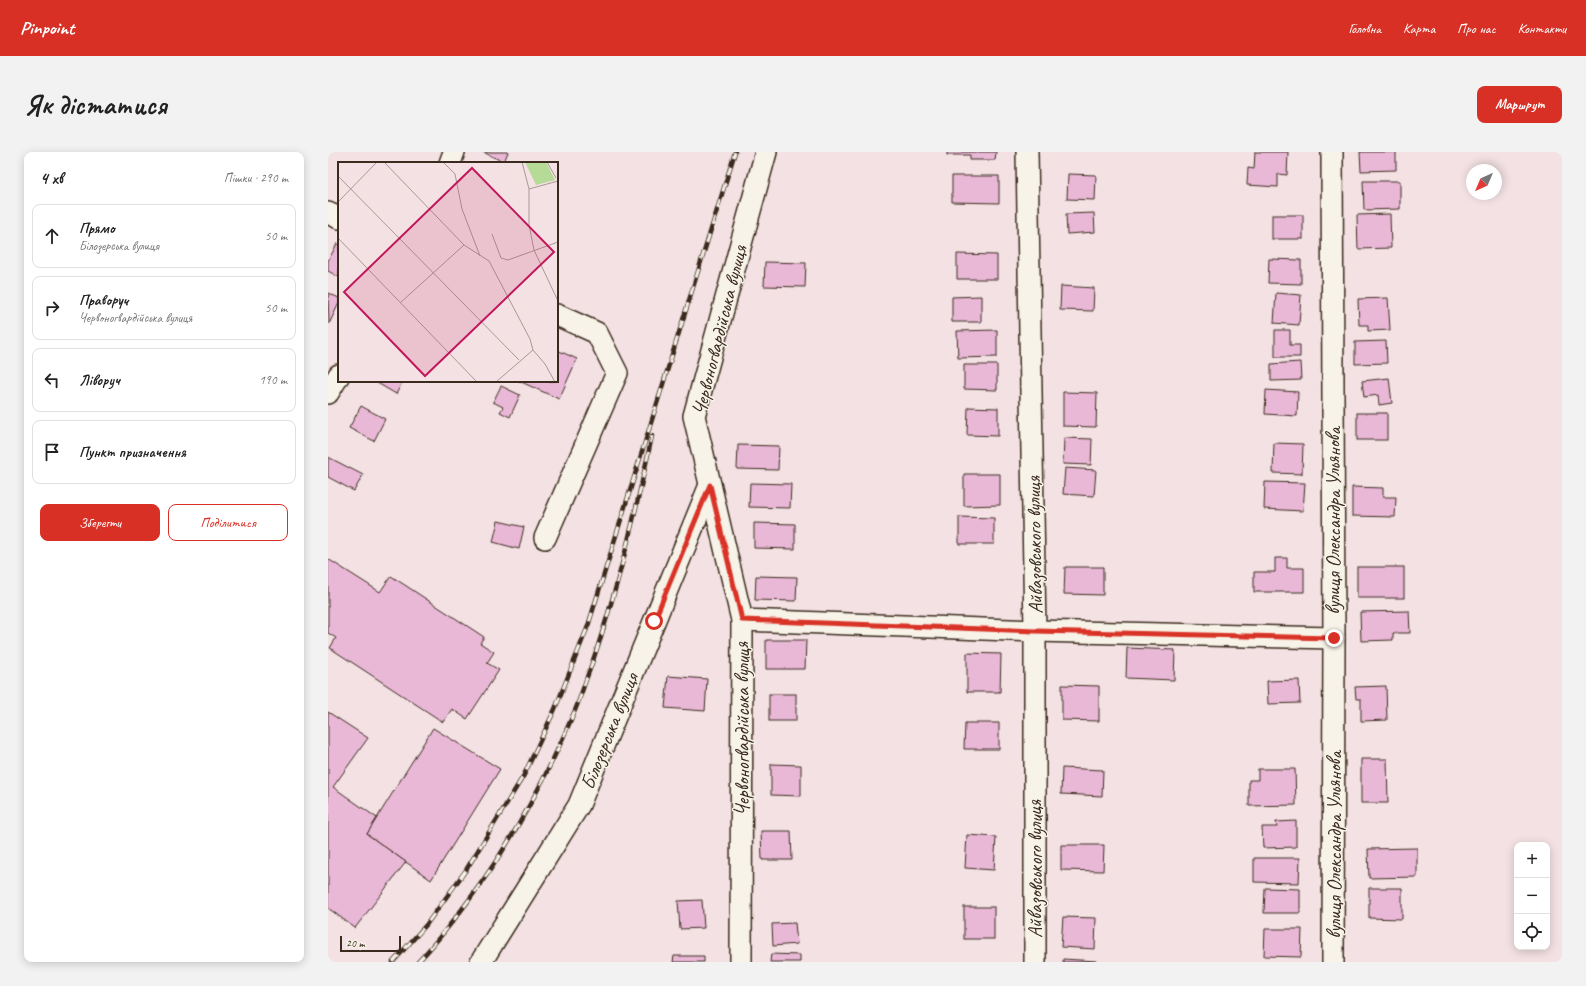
<!DOCTYPE html>
<html lang="uk">
<head>
<meta charset="utf-8">
<style>
	:root { --surface:#fff; --page:#f2f2f2; --text:#222; --muted:#767676; --line:#e0e0e0; --accent:#d93025 }
	body { margin:0; font-family:Caveat,sans-serif; background:var(--page); color:var(--text) }
	.controls { position:absolute; right:12px; bottom:12px; display:grid; overflow:hidden; border-radius:8px; box-shadow:0 2px 10px #0003 }
	.controls button { width:36px; height:36px; display:grid; place-items:center; padding:0; border:0; border-bottom:1px solid var(--line); background:var(--surface); color:var(--text); font:20px sans-serif }
	.compass { position:absolute; left:1138px; top:12px; width:36px; height:36px; border-radius:50%; background:var(--surface); box-shadow:0 2px 10px #0003; rotate:224deg }
	.scale { position:absolute; left:12px; bottom:10px; width:61px; box-sizing:border-box; padding-left:4px; border:2px solid #3b2a1e; border-top:0; font-size:11px; line-height:14px; white-space:nowrap; color:#3b2a1e; -webkit-text-stroke:3px #f7f3e8; paint-order:stroke }
	.stop { position:absolute; width:12px; height:12px; margin:-9px; border:3px solid #d93025; border-radius:50%; background:#fff }
	.stop.end { background:#d93025; border-color:#fff; box-shadow:0 1px 4px #0008 }
	.list { margin:0; padding:0; list-style:none }
	h2 { display:flex; justify-content:space-between; align-items:center; height:52px; margin:0; padding:0 16px; font-size:17px }
	h2 small { font-size:13px; font-weight:400; color:var(--muted) }
	.list li { display:grid; grid-template-columns:26px 1fr auto; gap:12px; align-items:center; box-sizing:border-box; height:64px; margin:0 8px 8px; padding:0 8px; border:1px solid var(--line); border-radius:8px }
	.list b { display:block; font-size:15px; white-space:nowrap }
	.list p { margin:0; font-size:13px; white-space:nowrap; color:var(--muted) }
	.list em { font-size:13px; font-style:normal; color:var(--muted) }
	.actions { display:flex; gap:8px; padding:12px 16px }
	.actions a { flex:1; padding:9px 0; border:1px solid var(--accent); border-radius:8px; text-align:center; font-size:14px; color:var(--accent) }
	.actions .main { background:var(--accent); color:#fff }
	.icon { flex:none; width:22px; height:22px; fill:none; stroke:currentColor; stroke-width:2; stroke-linecap:round; stroke-linejoin:round }
	.map { position:relative; flex:none; width:1234px; height:810px; overflow:hidden; border-radius:8px }
	header { display:flex; align-items:center; gap:24px; box-sizing:border-box; height:56px; padding:0 20px; background:var(--accent); color:#fff }
	header strong { font-size:19px }
	nav { display:flex; gap:22px; margin-inline-start:auto; font-size:14px }
	.intro { display:flex; align-items:center; justify-content:space-between; box-sizing:border-box; height:96px; padding:0 24px }
	h1 { margin:0; font-size:28px }
	.button { padding:10px 18px; border-radius:8px; background:var(--accent); color:#fff; font-size:14px; font-weight:700 }
	main { display:flex; gap:24px; padding:0 24px }
	aside { flex:1; background:var(--surface); border-radius:8px; box-shadow:0 2px 10px #0003 }
	.map>svg:first-child { display:block }
	.building { fill:#eab8d7; stroke:#3b2a1e }
	.lines { fill:none; stroke-linecap:round; stroke-linejoin:round }
	.minor-casing { stroke:#3b2a1e; stroke-width:24 }
	.minor { stroke:#f7f3e8; stroke-width:21 }
	.rail-casing { stroke:#3b2a1e; stroke-width:4.5 }
	.rail { stroke:#f7f3e8; stroke-width:3; stroke-dasharray:9; stroke-linecap:butt }
	.route { stroke:#d93025; stroke-width:5 }
	.labels { text-anchor:middle; stroke-width:3; stroke-linejoin:round; paint-order:stroke }
	.street-label { font-size:20px; fill:#3b2a1e; stroke:#f7f3e8 }
	.inset-road { fill:none; stroke:#a99894; stroke-width:1 }
	.view { fill:#c2185b; fill-opacity:0.15; stroke:#c2185b; stroke-width:2 }
	.inset-edge { fill:none; stroke:#3b2a1e; stroke-width:2 }
</style>
</head>
<body>
<header>
<strong>Pinpoint</strong>
<nav><a>Головна</a><a>Карта</a><a>Про нас</a><a>Контакти</a></nav>
</header>
<div class="intro"><h1>Як дістатися</h1><a class="button">Маршрут</a></div>
<main>
<aside>
<h2>4 хв<small>Пішки · 290 m</small></h2>
<ul class="list">
<li><svg class="icon" aria-label="ahead" viewBox="0 0 24 24"><path d="M12 20V5M6 11l6-6 6 6"/></svg><div><b>Прямо</b><p>Білозерська вулиця</p></div><em>50 m</em></li>
<li><svg class="icon" aria-label="right" viewBox="0 0 24 24"><path d="M7 20v-9h11M14 6l5 5-5 5"/></svg><div><b>Праворуч</b><p>Червоногвардійська вулиця</p></div><em>50 m</em></li>
<li><svg class="icon" aria-label="left" viewBox="0 0 24 24"><path d="M17 20v-9H6M10 6l-5 5 5 5"/></svg><div><b>Ліворуч</b></div><em>190 m</em></li>
<li><svg class="icon" aria-label="arrive" viewBox="0 0 24 24"><path d="M6 21V4h12l-3 4 3 4H6"/></svg><div><b>Пункт призначення</b></div></li>
</ul>
<div class="actions"><a class="main">Зберегти</a><a>Поділитися</a></div>
</aside>
<div class="map">
<svg width="1234" height="810" viewBox="0 0 1234 810">
	<rect width="100%" height="100%" fill="#f3e1e3"/>
	<filter id="ink" filterUnits="userSpaceOnUse"><feTurbulence type="fractalNoise" baseFrequency=".025" numOctaves="2"/><feDisplacementMap in="SourceGraphic" scale="8" xChannelSelector="R" yChannelSelector="G"/><feConvolveMatrix kernelMatrix="1 2 1 2 8 2 1 2 1" color-interpolation-filters="sRGB"/></filter>
	<g filter="url(#ink)">
		<g class="building">
			<path d="M155,0H180L176,10Z"/>
			<path d="M619,0H668L667,8H642V3H619Z"/>
			<path d="M927,0H960L959,23L950,22V35L919,33L920,16L926,17Z"/>
			<path d="M1032,0H1068V18L1033,19Z"/>
			<path d="M740,22L768,23L767,48L739,47Z"/>
			<path d="M624,24H671V51L624,50Z"/>
			<path d="M1035,29H1072V57L1036,58Z"/>
			<path d="M766,61L767,80L739,82L738,62Z"/>
			<path d="M1062,62L1063,96L1030,97L1029,63Z"/>
			<rect x="944" y="63" width="31" height="24"/>
			<path d="M9,92H11V125L0,119V109Z"/>
			<path d="M629,102L669,103V127H629Z"/>
			<path d="M941,107L973,108V132L940,131Z"/>
			<path d="M437,110L478,111L477,135L436,134Z"/>
			<path d="M733,134L766,136L765,159L732,158Z"/>
			<path d="M0,141L11,146V151L1,172Z"/>
			<path d="M948,141L973,143L971,173L946,171Z"/>
			<path d="M653,144V170H624V145Z"/>
			<path d="M1060,146L1062,178L1040,179V173H1031L1030,147Z"/>
			<path d="M669,178V205L630,206L629,179Z"/>
			<path d="M947,178H962V193H972V205H947Z"/>
			<path d="M1058,189L1059,211L1027,212V190Z"/>
			<path d="M229,198L249,207L231,247L191,229H229Z"/>
			<path d="M972,210L973,228L943,229V212Z"/>
			<path d="M636,213H669V238L636,237Z"/>
			<path d="M1061,226L1064,251L1051,253L1050,243L1036,245L1034,229Z"/>
			<path d="M46,229H75L68,242Z"/>
			<path d="M173,234L192,243L182,265L172,260L175,255L165,250Z"/>
			<path d="M938,238L970,240L969,264L937,262Z"/>
			<path d="M735,240L769,241L768,275L735,274Z"/>
			<path d="M33,254L57,267L46,289L21,276Z"/>
			<path d="M640,255L670,256V284L639,283Z"/>
			<rect x="1029" y="261" width="30" height="27"/>
			<path d="M736,286L764,287L763,313L735,312Z"/>
			<path d="M946,291L975,292L974,322L945,321Z"/>
			<path d="M410,293L451,294L450,318L409,317Z"/>
			<path d="M0,305L35,323L26,339L0,325Z"/>
			<path d="M737,316L768,318L766,344L735,342Z"/>
			<path d="M636,322H672V353L636,354Z"/>
			<path d="M937,330L977,331L975,359L936,357Z"/>
			<path d="M422,331L463,332L462,356L421,355Z"/>
			<path d="M1024,335L1055,336V345H1068L1067,365L1024,364Z"/>
			<path d="M631,365L666,366V392H631Z"/>
			<path d="M170,369L196,375L191,397L165,390Z"/>
			<path d="M426,371L467,372V397L426,396Z"/>
			<path d="M947,406H959V416H976V440H926V420H947Z"/>
			<path d="M0,407L52,440L63,424L156,485L152,491L166,500L159,511L171,518L139,567L124,557L115,570L2,496L8,486L0,481Z"/>
			<path d="M737,415H775V443L736,442Z"/>
			<rect x="1029" y="415" width="47" height="31"/>
			<path d="M428,424L469,425L468,449L427,448Z"/>
			<path d="M1081,459L1082,481H1065V488L1033,489L1032,460Z"/>
			<path d="M438,488H478L477,517H438Z"/>
			<path d="M799,496L847,498L846,528L798,526Z"/>
			<path d="M639,501L673,502L672,540H639Z"/>
			<path d="M340,524L379,527L377,559L337,556Z"/>
			<path d="M971,528L972,551L940,552L939,529Z"/>
			<path d="M734,533L771,534V569L734,568Z"/>
			<path d="M1058,534L1059,568L1033,569V547H1028L1027,535Z"/>
			<rect x="441" y="542" width="27" height="27"/>
			<path d="M0,560L40,586L5,635L49,666L39,682L78,710L27,776L0,756Z"/>
			<path d="M637,571H671V597H636Z"/>
			<path d="M105,576L172,617L103,728L39,682Z"/>
			<path d="M1033,607H1059L1060,651H1033Z"/>
			<path d="M443,612L473,613V644L443,643Z"/>
			<path d="M734,616L775,618L774,644L733,642Z"/>
			<path d="M930,617H967L968,653L921,654V628H930Z"/>
			<path d="M968,669V695L935,696L934,675H949L948,670Z"/>
			<path d="M433,679H463L464,708H434Z"/>
			<path d="M639,683L668,685L666,718L637,716Z"/>
			<path d="M733,693H776L775,719L733,718Z"/>
			<path d="M1089,696V725L1041,726L1040,697Z"/>
			<path d="M926,706H972L971,731L926,730Z"/>
			<path d="M937,736L972,737V761H936Z"/>
			<path d="M1041,736H1074V767L1041,766Z"/>
			<path d="M374,748L376,776L352,777L350,749Z"/>
			<rect x="636" y="755" width="30" height="32"/>
			<path d="M735,765L768,766L767,797L733,795Z"/>
			<path d="M467,771L469,792L445,794L444,772Z"/>
			<path d="M937,777H974L973,805L936,804Z"/>
			<path d="M443,802L472,803V810H442Z"/>
			<path d="M346,804H376V810H345Z"/>
			<path d="M735,807L769,809V810H735Z"/>
		</g>
		<g class="lines">
			<defs>
				<g id="minor">
					<path d="M699,0L707,479V810"/>
					<path d="M1004,0L1006,486L1005,810"/>
					<path d="M122,11L126,0"/>
					<path d="M0,61L11,66"/>
					<path d="M0,241L11,223"/>
					<path d="M217,386L289,221L269,181L229,163"/>
					<path d="M414,468L707,479L1006,486"/>
					<path d="M153,810L251,653L382,333"/>
					<path d="M413,810L414,468L366,264L438,0"/>
				</g>
			</defs>
			<use href="#minor" class="minor-casing"/>
			<use href="#minor" class="minor"/>
			<defs>
				<g id="rail">
					<path d="M65,810L98,773L138,718L196,623L227,557L260,474L407,0"/>
					<path d="M90,810C156,738 207,653 245,563C252,548 256,532 262,517C289,441 307,363 324,284"/>
				</g>
			</defs>
			<use href="#rail" class="rail-casing"/>
			<use href="#rail" class="rail"/>
		</g>
	</g>
	<g class="lines" filter="url(#ink)">
		<path class="route" d="M326,469L382,333L414,468L707,479L1006,486"/>
	</g>
	<g class="labels">
		<g class="street-label">
			<text transform="translate(391 178) rotate(-76)" y="7">Червоногвардійська вулиця</text>
			<text transform="translate(1005 369) rotate(-90)" y="7">вулиця Олександра Ульянова</text>
			<text transform="translate(706 393) rotate(-91)" y="7">Айвазовського вулиця</text>
			<text transform="translate(414 577) rotate(-90)" y="7">Червоногвардійська вулиця</text>
			<text transform="translate(281 579) rotate(-68)" y="7">Білозерська вулиця</text>
			<text transform="translate(1006 693) rotate(-90)" y="7">вулиця Олександра Ульянова</text>
			<text transform="translate(707 717) rotate(-90)" y="7">Айвазовського вулиця</text>
		</g>
	</g>
	<g transform="translate(10 10)">
		<rect width="220" height="220" fill="#f3e1e3"/>
		<path d="M187,0H208L217,18L198,23Z" fill="#b6db96"/>
		<path class="inset-road" d="M46,0L126,83L151,99L192,177L195,188L207,202L217,220M105,0L117,12L124,47L142,94M184,0L191,27V63L196,88L220,139M209,0L218,16M0,14L181,198M191,27L220,19M0,40L39,0M154,72L163,96L170,98L220,80M0,76L139,220M62,141L126,83M158,220L195,188"/>
		<path class="view" d="M134,6L216,90L87,214L6,130Z"/>
		<rect width="220" height="220" class="inset-edge"/>
	</g>
</svg>
<div class="controls">
<button>+</button>
<button>−</button>
<button><svg class="icon" aria-label="locate" viewBox="0 0 24 24"><circle cx="12" cy="12" r="6"/><path d="M12 2v4M12 18v4M2 12h4M18 12h4"/></svg></button>
</div>
<svg class="compass" viewBox="-18 -18 36 36"><path d="M0-13l5 13h-10z" fill="#e53935"/><path d="M0 13l5-13h-10z" fill="#767676"/></svg>
<div class="scale">20 m</div>
<div class="stop" style="left:326px;top:469px"></div>
<div class="stop end" style="left:1006px;top:486px"></div>
</div>
</main>
</body>
</html>
